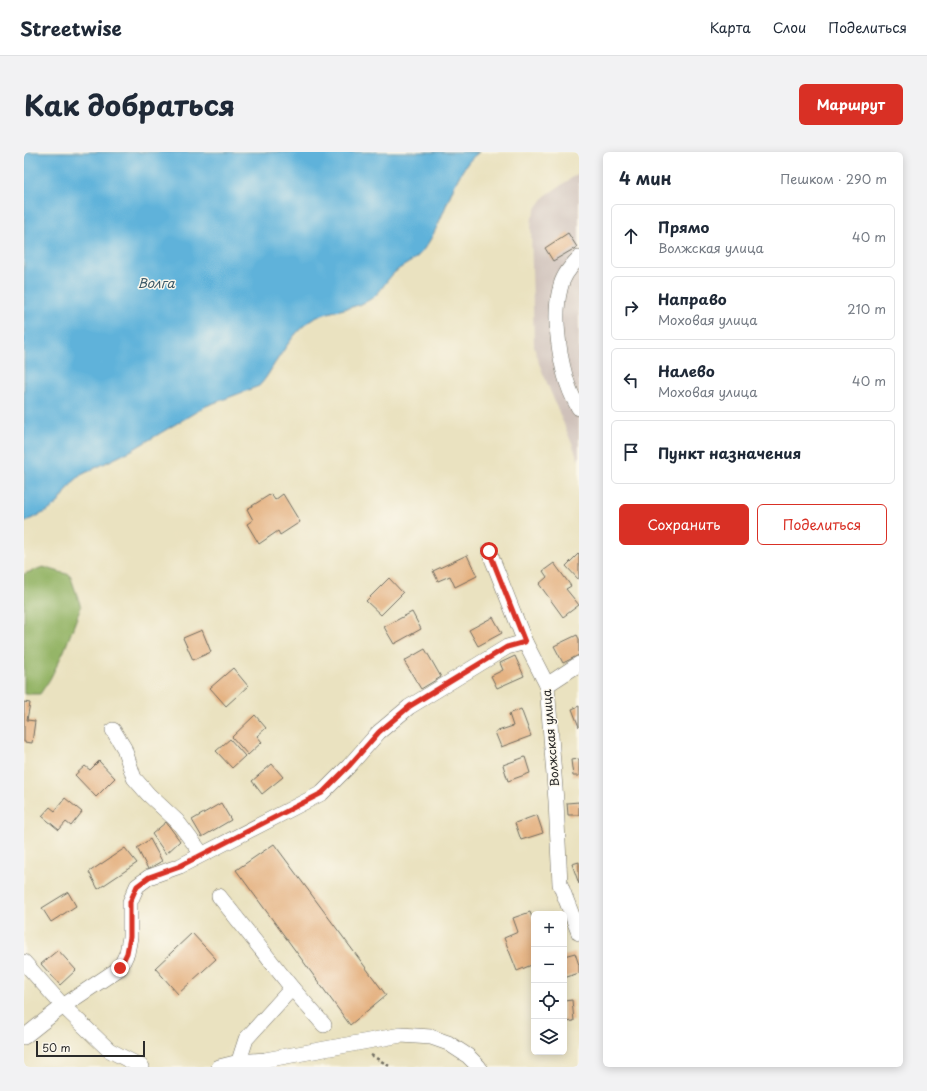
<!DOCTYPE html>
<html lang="ru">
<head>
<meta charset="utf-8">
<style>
	:root { --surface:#fff; --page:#f2f2f3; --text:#1f2937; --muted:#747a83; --line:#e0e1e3; --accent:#d93025 }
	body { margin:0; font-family:"Playpen Sans",sans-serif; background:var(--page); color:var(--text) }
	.controls { position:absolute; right:12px; bottom:12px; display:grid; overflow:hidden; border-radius:6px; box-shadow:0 2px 10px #0003 }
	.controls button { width:36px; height:36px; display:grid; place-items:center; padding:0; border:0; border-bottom:1px solid var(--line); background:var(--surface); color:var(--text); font:20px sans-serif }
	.scale { position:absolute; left:12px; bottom:10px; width:109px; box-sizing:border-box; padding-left:4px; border:2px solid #2b2b2b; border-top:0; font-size:11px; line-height:14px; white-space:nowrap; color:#2b2b2b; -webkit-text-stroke:3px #fbf7ec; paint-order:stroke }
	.stop { position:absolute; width:12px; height:12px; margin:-9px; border:3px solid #d93025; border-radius:50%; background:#fff }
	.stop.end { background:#d93025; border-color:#fff; box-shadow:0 1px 4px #0008 }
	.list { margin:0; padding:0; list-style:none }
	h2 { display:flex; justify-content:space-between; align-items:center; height:52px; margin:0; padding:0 16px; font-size:17px }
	h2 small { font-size:13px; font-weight:400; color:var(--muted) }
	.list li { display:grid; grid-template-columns:26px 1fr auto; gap:12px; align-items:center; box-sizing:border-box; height:64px; margin:0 8px 8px; padding:0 8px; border:1px solid var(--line); border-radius:6px }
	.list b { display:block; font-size:15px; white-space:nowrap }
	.list p { margin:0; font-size:13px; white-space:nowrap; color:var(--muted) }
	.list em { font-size:13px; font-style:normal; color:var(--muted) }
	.actions { display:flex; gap:8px; padding:12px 16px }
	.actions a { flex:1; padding:9px 0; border:1px solid var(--accent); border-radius:6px; text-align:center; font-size:14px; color:var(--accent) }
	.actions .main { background:var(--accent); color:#fff }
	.icon { flex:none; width:22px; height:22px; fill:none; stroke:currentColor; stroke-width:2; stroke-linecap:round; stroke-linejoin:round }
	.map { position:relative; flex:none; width:555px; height:915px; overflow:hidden; border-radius:6px }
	header { display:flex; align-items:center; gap:24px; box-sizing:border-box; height:56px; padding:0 20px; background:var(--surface); border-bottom:1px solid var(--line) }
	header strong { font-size:19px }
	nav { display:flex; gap:22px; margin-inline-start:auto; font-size:14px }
	.intro { display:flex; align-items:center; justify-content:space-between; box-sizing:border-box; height:96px; padding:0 24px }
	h1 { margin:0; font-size:28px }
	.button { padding:10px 18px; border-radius:6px; background:var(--accent); color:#fff; font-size:14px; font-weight:700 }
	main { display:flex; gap:24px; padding:0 24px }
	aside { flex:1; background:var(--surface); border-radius:6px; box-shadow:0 2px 10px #0003 }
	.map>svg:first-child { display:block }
	.industrial { fill:#cfc1ba }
	.forest { fill:#95b568; stroke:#60704a }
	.water { fill:#5eb2da; stroke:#446e82 }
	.building { fill:#e5b383 }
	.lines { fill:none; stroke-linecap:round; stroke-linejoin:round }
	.minor-casing { stroke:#6e6b5f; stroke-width:16 }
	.path { stroke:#6e6b5f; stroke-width:2.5; stroke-dasharray:3 3; stroke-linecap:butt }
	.minor { stroke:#fff; stroke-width:15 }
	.route { stroke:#d93025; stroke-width:5 }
	.labels { text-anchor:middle; stroke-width:3; stroke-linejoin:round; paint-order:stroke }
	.street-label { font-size:12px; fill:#2b2b2b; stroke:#fbf7ec }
	.water-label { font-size:13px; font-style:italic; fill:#3d5a68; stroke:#fbf7ec }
</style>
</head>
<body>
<header>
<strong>Streetwise</strong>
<nav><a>Карта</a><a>Слои</a><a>Поделиться</a></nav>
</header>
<div class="intro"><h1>Как добраться</h1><a class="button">Маршрут</a></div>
<main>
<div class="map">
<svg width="555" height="915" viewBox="0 0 555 915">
	<rect width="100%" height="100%" fill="#fbf7ec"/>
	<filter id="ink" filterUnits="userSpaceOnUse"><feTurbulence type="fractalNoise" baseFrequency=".025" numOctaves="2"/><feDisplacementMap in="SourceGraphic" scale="8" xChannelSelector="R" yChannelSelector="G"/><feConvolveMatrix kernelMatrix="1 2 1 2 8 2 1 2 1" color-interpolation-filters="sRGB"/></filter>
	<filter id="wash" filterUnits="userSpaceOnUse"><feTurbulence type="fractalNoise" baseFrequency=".012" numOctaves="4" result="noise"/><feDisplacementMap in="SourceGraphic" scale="16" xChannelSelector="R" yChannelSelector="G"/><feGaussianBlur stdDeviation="0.9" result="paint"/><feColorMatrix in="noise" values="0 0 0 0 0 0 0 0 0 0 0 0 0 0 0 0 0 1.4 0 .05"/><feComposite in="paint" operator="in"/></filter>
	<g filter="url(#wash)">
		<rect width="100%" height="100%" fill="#eae2c0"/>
		<path class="industrial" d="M555,21V309L514,209L510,194L507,76L508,66L513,55L521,44Z"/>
		<path class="forest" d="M19,415L46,423L57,455L40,499L26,527L16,542H0V422Z"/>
		<path class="water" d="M0,0H455C425,22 422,75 394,104C387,111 377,114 370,121C357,134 357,144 337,152C319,159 299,159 283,171C270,181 260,198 251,211C246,219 242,227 235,234L182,254L108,298L57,323L48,331L35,350L24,359L0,370Z"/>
		<g id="blocks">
			<g class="building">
				<path d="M544,81L553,95L529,109L521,96Z"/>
				<path d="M247,342L251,348L259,342L276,370L256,383L254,379L235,392L223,372L229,368L223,357Z"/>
				<path d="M555,401V428L542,414Z"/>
				<path d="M443,403L453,424L431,435L426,424L414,429L409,419Z"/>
				<path d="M530,411L547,434L542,437L555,453L539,465L515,432L523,425L519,419Z"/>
				<path d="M365,426L379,441L357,463L342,449Z"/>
				<path d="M388,460L397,477L370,492L360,475Z"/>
				<path d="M469,465L478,481L454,494L445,478Z"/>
				<path d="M178,478L187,500L169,508L159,486Z"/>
				<path d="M553,483L555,487V503L539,511L530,494Z"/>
				<path d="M401,497L417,525L397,537L380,509Z"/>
				<path d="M491,504L500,524L473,536L467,524L479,518L476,511Z"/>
				<path d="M209,516L224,534L202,554L186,536Z"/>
				<path d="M0,550L6,551L3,568L11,569L8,591L0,590Z"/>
				<path d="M555,554V575L548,557Z"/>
				<path d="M497,557L507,584L477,595L471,580L489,574L485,562Z"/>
				<path d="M231,563L242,576L233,584L238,590L224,603L208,585Z"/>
				<path d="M206,587L221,604L208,616L192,599Z"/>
				<path d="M501,605L506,621L484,629L479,613Z"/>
				<path d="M555,607V624H549L547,608Z"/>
				<path d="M75,609L91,626L72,645L51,623L61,614L66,618Z"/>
				<path d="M248,612L259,625L238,642L228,629Z"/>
				<path d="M41,646L58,660L47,674L42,670L35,678L18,664L26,655L31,659Z"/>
				<path d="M555,650V663H544L543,651Z"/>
				<path d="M197,651L207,668L178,685L168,668Z"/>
				<path d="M513,663L519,681L497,688L491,671Z"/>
				<path d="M142,670L156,689L142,702L128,682Z"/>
				<path d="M126,687L138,709L124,717L113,696Z"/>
				<path d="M250,692L362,843L326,873L212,718Z"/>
				<path d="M101,696L113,711L74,737L65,720Z"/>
				<path d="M555,710V732L548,712Z"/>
				<path d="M44,740L52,754L27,770L18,756Z"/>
				<path d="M506,760L510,771V812L493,819L480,786L494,780L489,766Z"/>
				<path d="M168,781L192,807L154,842L131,816Z"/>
				<path d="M34,798L52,818L36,833L17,812Z"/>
				<path d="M551,801L555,813V821L540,826V804Z"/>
				<path d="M548,848L550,869L540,870V849Z"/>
			</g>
		</g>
	</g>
	<g filter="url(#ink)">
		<use href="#blocks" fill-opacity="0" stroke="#6e6b5f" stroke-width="1"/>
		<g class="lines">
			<defs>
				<g id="minor">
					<path d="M555,106C547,114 538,125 536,137C528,169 537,229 555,256"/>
					<path d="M465,399L501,490L523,533L532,649L536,732L555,781"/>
					<path d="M523,533L555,512"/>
					<path d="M89,578L100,596L110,626L124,642L153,669L178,702"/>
					<path d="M195,744L268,836L222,887L213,915"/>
					<path d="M0,810L39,854L85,898L118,915"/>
					<path d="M268,836L300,873"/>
					<path d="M0,885L39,854L96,816L103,801L106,785V750L113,734L125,725L156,714L298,641L325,614L355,580L385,555L483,495L501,490"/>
					<path d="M195,915L215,910L241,908L377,883L407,885L424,891L444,904L455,915"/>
				</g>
			</defs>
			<use href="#minor" class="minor-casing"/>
			<path class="path" d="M347,903L367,915"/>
			<use href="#minor" class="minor"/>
		</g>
	</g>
	<g class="lines" filter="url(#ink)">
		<path class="route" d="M96,816L103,801L106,785V750L113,734L125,725L156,714L298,641L325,614L355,580L386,554L483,495L501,490L465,399"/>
	</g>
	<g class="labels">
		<g class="street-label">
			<text transform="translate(527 586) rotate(-95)" y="4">Волжская улица</text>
		</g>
		<g class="water-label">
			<text x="132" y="136">Волга</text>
		</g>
	</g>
</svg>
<div class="controls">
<button>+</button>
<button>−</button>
<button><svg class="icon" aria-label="locate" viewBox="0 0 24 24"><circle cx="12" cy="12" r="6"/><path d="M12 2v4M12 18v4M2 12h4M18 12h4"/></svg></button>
<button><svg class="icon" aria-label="layers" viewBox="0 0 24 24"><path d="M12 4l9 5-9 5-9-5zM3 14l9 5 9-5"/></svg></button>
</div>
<div class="scale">50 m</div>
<div class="stop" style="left:465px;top:399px"></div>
<div class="stop end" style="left:96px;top:816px"></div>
</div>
<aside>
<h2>4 мин<small>Пешком · 290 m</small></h2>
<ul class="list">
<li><svg class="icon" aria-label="ahead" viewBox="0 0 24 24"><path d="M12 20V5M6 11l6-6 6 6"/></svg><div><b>Прямо</b><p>Волжская улица</p></div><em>40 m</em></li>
<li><svg class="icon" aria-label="right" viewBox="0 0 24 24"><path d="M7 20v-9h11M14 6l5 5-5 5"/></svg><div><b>Направо</b><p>Моховая улица</p></div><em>210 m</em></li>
<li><svg class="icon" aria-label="left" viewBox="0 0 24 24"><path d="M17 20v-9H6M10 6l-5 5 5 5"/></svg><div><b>Налево</b><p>Моховая улица</p></div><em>40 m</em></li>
<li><svg class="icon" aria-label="arrive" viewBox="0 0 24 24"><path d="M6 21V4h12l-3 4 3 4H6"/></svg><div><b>Пункт назначения</b></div></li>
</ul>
<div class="actions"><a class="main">Сохранить</a><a>Поделиться</a></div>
</aside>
</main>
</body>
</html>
